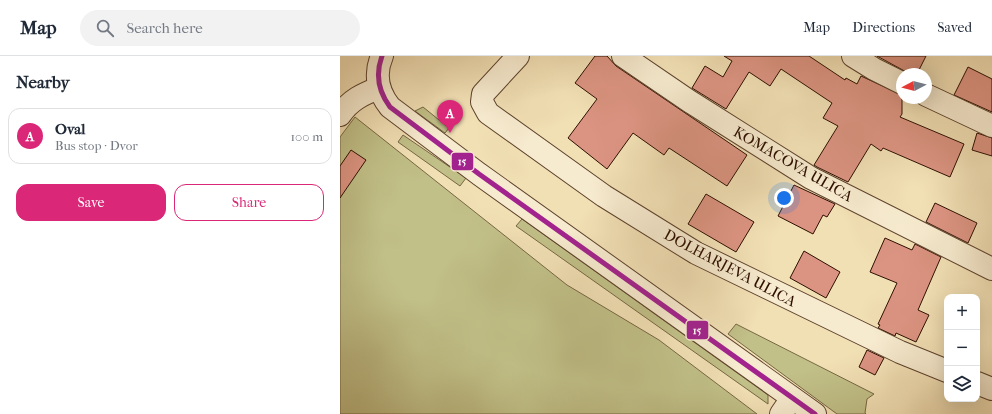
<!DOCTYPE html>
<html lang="en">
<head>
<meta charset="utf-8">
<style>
	:root { --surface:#fff; --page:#f2f2f3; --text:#1f2937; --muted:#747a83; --line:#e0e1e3; --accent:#db2777 }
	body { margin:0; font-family:"IM FELL French Canon",serif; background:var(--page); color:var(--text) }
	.controls { position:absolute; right:12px; bottom:12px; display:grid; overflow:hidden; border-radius:8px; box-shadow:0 4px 16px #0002 }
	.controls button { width:36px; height:36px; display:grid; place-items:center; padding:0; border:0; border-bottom:1px solid var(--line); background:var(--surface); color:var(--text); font:20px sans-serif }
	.compass { position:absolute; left:556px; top:12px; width:36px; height:36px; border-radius:50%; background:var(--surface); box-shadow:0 4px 16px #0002; rotate:263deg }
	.you { position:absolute; left:444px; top:142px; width:14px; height:14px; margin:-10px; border:3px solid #fff; border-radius:50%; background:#1a73e8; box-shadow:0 0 0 6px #1a73e833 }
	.badge { display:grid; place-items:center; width:26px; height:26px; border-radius:50%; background:var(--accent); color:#fff; font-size:13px; font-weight:700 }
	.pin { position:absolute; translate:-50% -33px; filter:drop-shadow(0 1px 2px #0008) }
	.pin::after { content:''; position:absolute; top:21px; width:14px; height:12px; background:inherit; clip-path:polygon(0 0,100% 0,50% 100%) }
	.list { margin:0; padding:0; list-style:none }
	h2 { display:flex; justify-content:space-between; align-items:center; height:52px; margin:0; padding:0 16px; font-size:17px }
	h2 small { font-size:13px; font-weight:400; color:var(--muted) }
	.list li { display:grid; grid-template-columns:26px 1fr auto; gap:12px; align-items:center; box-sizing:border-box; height:56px; margin:0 8px 8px; padding:0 8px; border:1px solid var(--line); border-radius:12px }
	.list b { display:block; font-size:15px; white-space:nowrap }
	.list p { margin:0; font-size:13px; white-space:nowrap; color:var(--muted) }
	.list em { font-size:13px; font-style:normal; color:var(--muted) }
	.actions { display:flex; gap:8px; padding:12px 16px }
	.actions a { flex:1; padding:9px 0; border:1px solid var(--accent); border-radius:12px; text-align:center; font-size:14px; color:var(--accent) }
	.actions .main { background:var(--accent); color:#fff }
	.icon { flex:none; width:22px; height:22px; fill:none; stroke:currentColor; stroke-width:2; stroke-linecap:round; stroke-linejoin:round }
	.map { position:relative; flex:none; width:652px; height:358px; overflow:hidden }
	header { display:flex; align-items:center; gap:24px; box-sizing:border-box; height:56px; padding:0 20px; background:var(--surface); border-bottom:1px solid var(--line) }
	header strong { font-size:19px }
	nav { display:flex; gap:22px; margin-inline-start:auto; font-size:14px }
	.search { width:280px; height:36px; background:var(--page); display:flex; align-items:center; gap:10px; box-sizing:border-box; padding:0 14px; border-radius:22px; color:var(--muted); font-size:15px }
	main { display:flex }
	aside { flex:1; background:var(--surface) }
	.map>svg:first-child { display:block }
	.green { fill:#c1c088; stroke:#776744 }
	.building { fill:#dc9482; stroke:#2d0e00 }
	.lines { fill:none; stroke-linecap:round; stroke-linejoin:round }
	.minor-casing { stroke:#5e422d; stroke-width:24 }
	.minor { stroke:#f7ebcf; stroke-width:22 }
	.bus-1-casing { stroke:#f7ebcf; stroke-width:8 }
	.bus-1 { stroke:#a2238e; stroke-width:5 }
	.labels { text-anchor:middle; stroke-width:4; stroke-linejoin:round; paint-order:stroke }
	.street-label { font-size:15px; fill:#2d0e00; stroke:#f7ebcf }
	.line-badge { stroke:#f7ebcf; stroke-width:1.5 }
	.badge-label { font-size:11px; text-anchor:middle; font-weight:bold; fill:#fff }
</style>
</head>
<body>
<header>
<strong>Map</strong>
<div class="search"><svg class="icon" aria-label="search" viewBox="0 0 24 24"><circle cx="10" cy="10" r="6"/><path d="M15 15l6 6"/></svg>Search here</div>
<nav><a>Map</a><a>Directions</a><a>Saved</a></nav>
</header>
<main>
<aside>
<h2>Nearby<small></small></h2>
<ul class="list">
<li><span class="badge">A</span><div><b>Oval</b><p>Bus stop · Dvor</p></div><em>100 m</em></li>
</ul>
<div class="actions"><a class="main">Save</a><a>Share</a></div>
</aside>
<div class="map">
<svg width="652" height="358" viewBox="0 0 652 358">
	<rect width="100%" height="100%" fill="#f2e0b5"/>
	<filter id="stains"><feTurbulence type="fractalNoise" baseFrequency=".005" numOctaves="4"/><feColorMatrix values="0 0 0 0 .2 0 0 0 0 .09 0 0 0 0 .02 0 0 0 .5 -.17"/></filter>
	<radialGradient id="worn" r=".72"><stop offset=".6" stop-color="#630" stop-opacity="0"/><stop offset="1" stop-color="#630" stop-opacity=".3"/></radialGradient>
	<g class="green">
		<path d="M83,51L109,72L105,77L75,55Z"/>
		<path d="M15,61L227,229L319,284L417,358H0V81Z"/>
		<path d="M63,79L126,122L120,130L58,86Z"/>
		<path d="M182,163L428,339V348L176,170Z"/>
		<path d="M396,268L534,338L527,343L525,357L526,358H497L388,278Z"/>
	</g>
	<g class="building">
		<path d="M255,0H267L276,10L407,99L387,130L329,92L324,99L293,77L267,113L228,82L257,43L235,27Z"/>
		<path d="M384,0H469L505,24L506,22L517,28L521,20L562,39V58L560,61L624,88L610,121L543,92L541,95L531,88L508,126L477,111L474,109L498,70L483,62L492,47L441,13L430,30L409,16L386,53L352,32L365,10L383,21L392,5Z"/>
		<path d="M537,0H586L577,18H570Z"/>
		<path d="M628,11L652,23V56L614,39Z"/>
		<path d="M637,77L652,82V100L632,94Z"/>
		<path d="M11,94L26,104L0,142V110Z"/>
		<path d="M454,129L495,148L487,161L483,159L473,178L438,160Z"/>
		<path d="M366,138L414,166L396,196L348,168Z"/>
		<path d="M595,147L637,167L628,187L586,166Z"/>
		<path d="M545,182L572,194L575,188L601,201L578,254L589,259L576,286L556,277L555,280L538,272L540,269L538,268L557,227L530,216Z"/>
		<path d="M464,195L500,216L486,242L450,222Z"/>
		<path d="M527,294L544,302L535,319L519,311Z"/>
	</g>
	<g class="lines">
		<defs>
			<g id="minor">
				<path d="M42,0C34,18 38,36 50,51L139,118L475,358"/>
				<path d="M178,0L143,38L142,46L148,57L264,140L356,197L560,296L607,315"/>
				<path d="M283,0L349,45L471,122L652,213"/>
				<path d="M513,0L534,13L562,27"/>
				<path d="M586,39L652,70"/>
				<path d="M0,59C10,44 23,38 39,32"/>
				<path d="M637,327L652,333"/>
				<path d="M441,358L452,342"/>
			</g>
		</defs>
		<use href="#minor" class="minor-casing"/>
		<use href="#minor" class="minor"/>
		<defs>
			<path id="bus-1" d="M42,0C35,19 38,35 50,51L139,118L475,358"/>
		</defs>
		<use href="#bus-1" class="bus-1-casing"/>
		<use href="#bus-1" class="bus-1"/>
	</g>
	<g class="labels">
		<g class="street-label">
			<text transform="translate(453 108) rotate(30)" y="5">KOMACOVA ULICA</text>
			<text transform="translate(390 212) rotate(28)" y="5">DOLHARJEVA ULICA</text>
		</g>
	</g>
	<g class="line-badge">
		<rect x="111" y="96" width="23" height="19" rx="4" fill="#a2238e"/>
		<rect x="346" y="264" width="23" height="20" rx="4" fill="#a2238e"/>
	</g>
	<g class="badge-label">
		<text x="122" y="109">15</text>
		<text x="357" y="278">15</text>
	</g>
	<rect width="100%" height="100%" filter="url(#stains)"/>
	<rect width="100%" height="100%" fill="url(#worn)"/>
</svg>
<div class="controls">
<button>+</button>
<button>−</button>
<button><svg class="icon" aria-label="layers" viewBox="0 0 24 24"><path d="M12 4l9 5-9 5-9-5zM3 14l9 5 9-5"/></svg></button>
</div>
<svg class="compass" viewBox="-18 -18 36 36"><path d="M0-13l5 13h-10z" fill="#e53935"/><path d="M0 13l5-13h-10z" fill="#747a83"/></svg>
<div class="you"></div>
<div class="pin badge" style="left:110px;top:77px">A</div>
</div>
</main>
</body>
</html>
